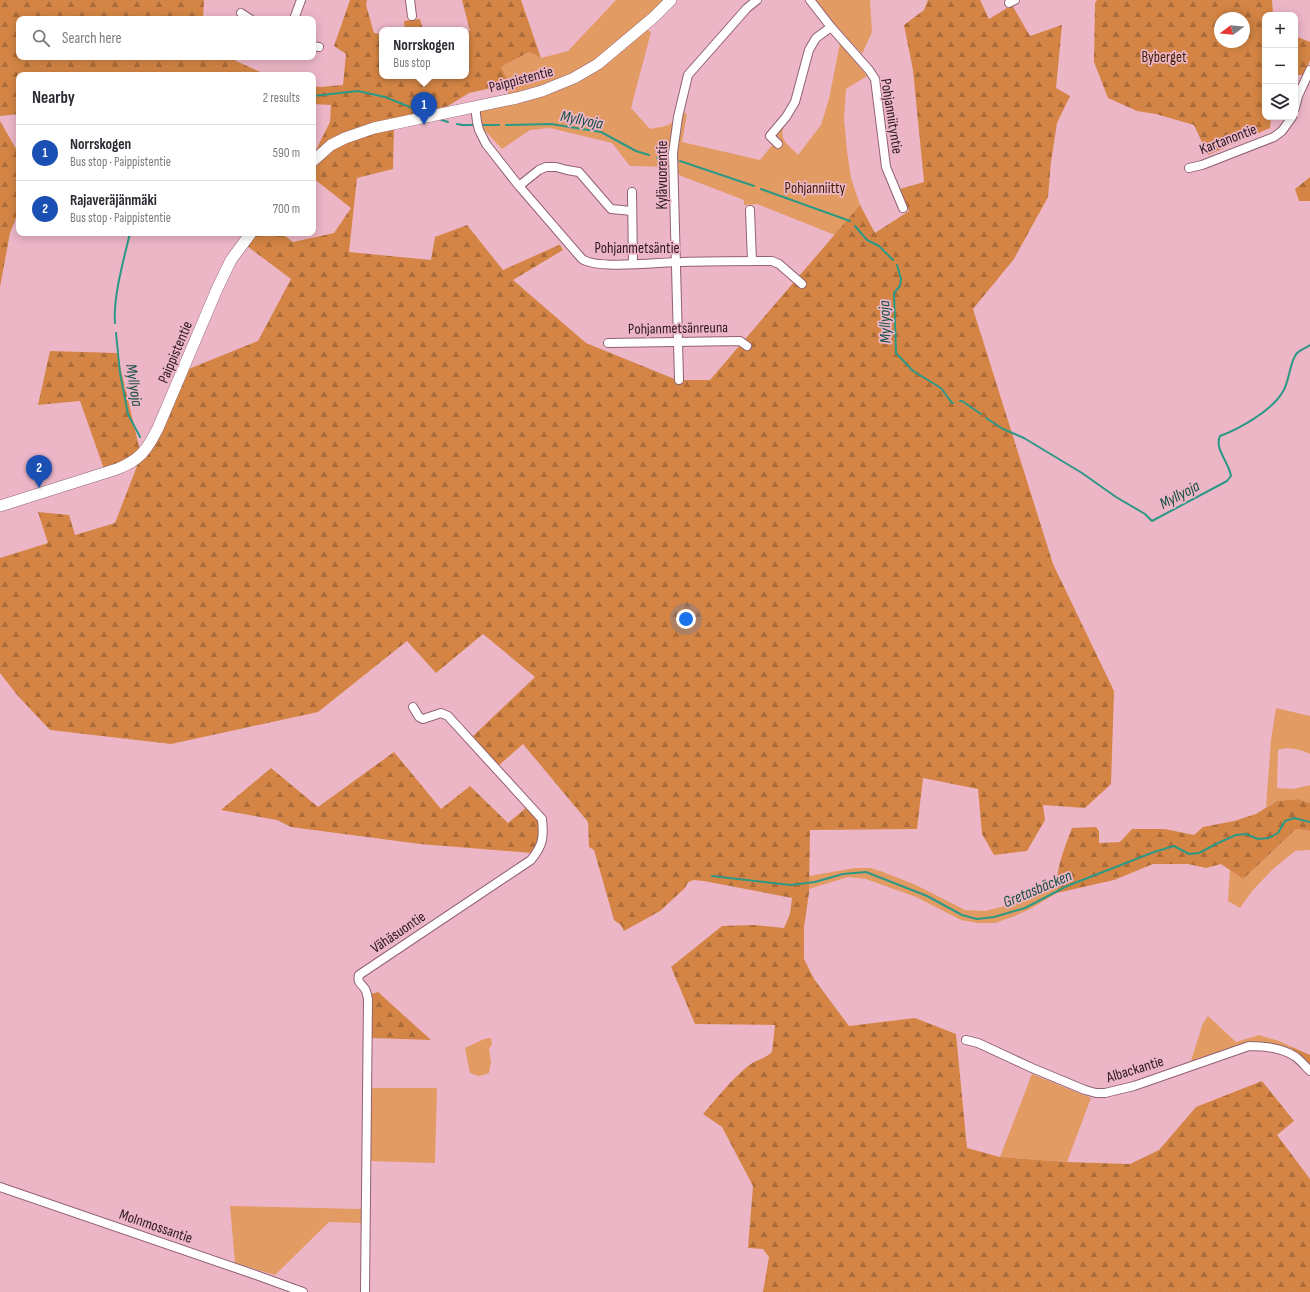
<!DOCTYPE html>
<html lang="en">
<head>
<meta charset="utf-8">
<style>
	:root { --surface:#fff; --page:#f7f7f7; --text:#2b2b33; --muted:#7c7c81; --line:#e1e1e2; --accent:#337668 }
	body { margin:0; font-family:"Sofia Sans Condensed",sans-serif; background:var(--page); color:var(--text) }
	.controls { position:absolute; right:12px; top:12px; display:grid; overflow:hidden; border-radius:8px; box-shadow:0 2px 10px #0003 }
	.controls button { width:36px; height:36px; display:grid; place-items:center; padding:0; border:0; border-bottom:1px solid var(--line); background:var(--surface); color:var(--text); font:20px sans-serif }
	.compass { position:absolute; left:1214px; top:12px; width:36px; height:36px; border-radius:50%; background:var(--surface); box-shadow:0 2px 10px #0003; rotate:254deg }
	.you { position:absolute; left:686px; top:619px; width:14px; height:14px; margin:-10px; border:3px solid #fff; border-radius:50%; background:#1a73e8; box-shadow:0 0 0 6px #1a73e833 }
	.badge { display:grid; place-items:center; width:26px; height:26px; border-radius:50%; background:var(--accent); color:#fff; font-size:13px; font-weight:700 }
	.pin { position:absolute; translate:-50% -33px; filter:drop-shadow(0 1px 2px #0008) }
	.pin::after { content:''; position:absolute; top:21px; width:14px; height:12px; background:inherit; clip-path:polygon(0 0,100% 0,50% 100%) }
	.popup { position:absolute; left:379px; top:27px; width:90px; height:52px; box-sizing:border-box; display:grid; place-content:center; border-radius:8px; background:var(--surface); filter:drop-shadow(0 1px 3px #0005); font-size:13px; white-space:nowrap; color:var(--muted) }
	.popup b { font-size:15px; color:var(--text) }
	.popup::after { content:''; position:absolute; left:50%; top:100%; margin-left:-8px; border:8px solid transparent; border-top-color:var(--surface) }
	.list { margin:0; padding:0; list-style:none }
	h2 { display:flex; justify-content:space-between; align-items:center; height:52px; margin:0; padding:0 16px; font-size:17px }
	h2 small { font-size:13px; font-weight:400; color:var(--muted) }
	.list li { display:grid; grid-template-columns:26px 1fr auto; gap:12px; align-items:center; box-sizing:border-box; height:56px; padding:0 16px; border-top:1px solid var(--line) }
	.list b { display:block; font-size:15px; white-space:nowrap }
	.list p { margin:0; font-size:13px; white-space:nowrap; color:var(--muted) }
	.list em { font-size:13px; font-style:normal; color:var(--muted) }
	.icon { flex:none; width:22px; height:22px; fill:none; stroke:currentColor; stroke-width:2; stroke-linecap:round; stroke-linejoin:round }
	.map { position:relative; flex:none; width:1310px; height:1292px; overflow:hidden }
	.search { position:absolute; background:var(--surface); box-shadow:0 2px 10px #0003; left:16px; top:16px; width:300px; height:44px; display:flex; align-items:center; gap:10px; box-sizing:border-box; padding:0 14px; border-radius:8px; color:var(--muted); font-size:15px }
	.panel { position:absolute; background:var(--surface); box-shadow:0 2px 10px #0003; left:16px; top:72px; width:300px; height:164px; border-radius:8px }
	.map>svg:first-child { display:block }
	.green { fill:#e29b63 }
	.forest { fill:url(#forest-firs); fill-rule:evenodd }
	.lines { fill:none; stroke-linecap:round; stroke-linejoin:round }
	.stream { stroke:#2d9885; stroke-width:2 }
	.street-casing { stroke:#926171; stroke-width:10 }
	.secondary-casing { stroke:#926171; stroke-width:12 }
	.street { stroke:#fff; stroke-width:8 }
	.secondary { stroke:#fff; stroke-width:11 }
	.labels { text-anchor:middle; stroke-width:3.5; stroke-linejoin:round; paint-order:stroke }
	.park-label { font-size:15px; fill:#422206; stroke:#ecb6c7 }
	.street-label { font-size:15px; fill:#2c191f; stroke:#ecb6c7 }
	.water-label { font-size:16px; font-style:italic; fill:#154f44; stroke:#ecb6c7 }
</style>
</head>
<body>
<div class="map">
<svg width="1310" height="1292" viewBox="0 0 1310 1292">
	<defs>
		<pattern id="forest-firs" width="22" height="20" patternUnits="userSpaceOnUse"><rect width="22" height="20" fill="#d48545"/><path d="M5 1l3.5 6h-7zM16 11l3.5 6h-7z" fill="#ac6c39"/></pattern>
	</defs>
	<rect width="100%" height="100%" fill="#ecb6c7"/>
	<g class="green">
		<path d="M616,0H670L642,27L651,32L631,108L650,129C664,126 676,127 679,110L687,114L682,142L760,160L774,143L770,129L785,125C777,139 789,145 798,155L821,125L829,99L840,43L867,76L846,89L844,119L847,151L851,178L860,205L835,235L757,204L744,205V200L681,176L670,167L630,166L612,143L550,128L530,130L502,149L477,122L475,106L506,100L510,84L501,67L529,52L541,58L568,51Z"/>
		<path d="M813,0H870L872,32L862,54L814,2Z"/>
		<path d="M1276,708L1310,716V754C1301,750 1288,746 1278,750L1277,788L1293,789L1310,785V803L1298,799L1277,801L1266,807L1271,740Z"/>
		<path d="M1296,829L1310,831V850L1295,851L1272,870L1253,890L1240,908L1228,901L1230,870L1243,879Z"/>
		<path d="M855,868H871L883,872L916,885L965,910L985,911L1029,900L1056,885L1057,893L1032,908L1015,916L995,923H978L961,920L916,897L866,879L848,877L809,889V876Z"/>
		<path d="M1208,1016L1236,1042L1259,1035L1279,1041L1292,1047L1296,1057L1264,1046L1189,1067L1203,1023Z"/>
		<path d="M491,1038L492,1044L489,1049L491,1062L489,1073L479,1076L470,1073L465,1048L484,1039Z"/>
		<path d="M1032,1074L1091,1098L1067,1162L1000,1157Z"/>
		<path d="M370,1088H437L435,1163L369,1161Z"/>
		<path d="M230,1206L361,1209V1223L329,1222L275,1275L235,1263Z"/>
	</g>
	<g class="forest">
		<path d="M0,0H204L203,19H19V57H231L236,61L267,75H248L244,73L237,75H19V114L0,116Z"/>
		<path d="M350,0H367L366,5L374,33L382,34V76H466V32L470,31L462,0H521L541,58L529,52L501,67L510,84L469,93L448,106L371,123L343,133L314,154L330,122L331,105L313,104V86L320,87L343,85L346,54L334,46Z"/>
		<path d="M928,0H980L989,19L1012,5L1030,36L1062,25L1056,88L1070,96L1057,123L1051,162L1048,197L1014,259L973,309L1053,564L1114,691L1111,784L1085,808L1043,805L1045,820L1027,851L994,855L982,834L978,789L923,778L917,829L810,830L809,893L804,927V959L814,979L849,1026L915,1018L956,1034L967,1148L1000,1157L1067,1162L1130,1164L1159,1150L1196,1107L1262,1081L1294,1121L1277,1135L1310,1179V1292H763L769,1257L763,1249L748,1248L753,1186L722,1127L703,1114C717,1098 731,1080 748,1066C755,1060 765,1059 772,1052L775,1025L695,1024L671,967L722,926L754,925L784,928L790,914L792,898L704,881L694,880L688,882L685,888L660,911L624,931L621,925L614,920L594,850L589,847L588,822L523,744L498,766L472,737L535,677L483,634L436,673L407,641L318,712L171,744L50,730L18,696L0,673V558L48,543L38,512L69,515L75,535L115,523L139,461L186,370L258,341L291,279L247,246L257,233H281L293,242L334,233L351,208L313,178V166L332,149L347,141L394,128L393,169L357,178L349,252L431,260L435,237L467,225L503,270L561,244L560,245L563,250L513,280L586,343L677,380H710L860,205L875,233L909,211L900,189L924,182L913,70L904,25L924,10Z"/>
		<path d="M1097,0H1272L1273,14L1284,15H1265V117H1271L1270,128L1208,155L1194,125L1156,114L1137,111L1108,98L1094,62L1095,3ZM1220,18H1244V42H1220Z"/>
		<path d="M420,19L423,30H405L404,21Z"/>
		<path d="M1295,36L1310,42V60L1304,75H1295Z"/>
		<path d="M0,121L19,154V211L10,233L0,287Z"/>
		<path d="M1310,177V201H1299L1295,189Z"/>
		<path d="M50,351L117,353L140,451L126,462L104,469L80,401L38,405Z"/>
		<path d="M394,752L441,809L470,786L508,823L527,807L540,820L541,836L533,853L420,844L291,827L277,820L221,810L271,768L318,807Z"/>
		<path d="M1298,799L1310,803V831L1296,829L1243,879L1221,864L1206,868L1188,864H1153L1114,880L1057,893C1055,870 1064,849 1072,828L1096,827L1099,831V843L1120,842L1132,829H1165L1194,835L1203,827L1234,821L1256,814L1277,801Z"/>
		<path d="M378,992L431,1040L371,1038V994Z"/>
		<path d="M1292,1047L1310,1055V1071L1293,1056Z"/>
	</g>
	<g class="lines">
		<g class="stream">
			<path d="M313,96L358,91L385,97L410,107L420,109"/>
			<path d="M439,119L448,122"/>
			<path d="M457,124L462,125H475"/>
			<path d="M482,125H499"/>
			<path d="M506,125L551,124L601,132L636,151L649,155"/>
			<path d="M657,158L668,161"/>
			<path d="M680,161L754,186"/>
			<path d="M761,189L850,221"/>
			<path d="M855,226L867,240L879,246L893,260"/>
			<path d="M897,265L901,279L900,286L894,293L896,353L913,371L941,388L952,403H953"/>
			<path d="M115,323C113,296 124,259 130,233"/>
			<path d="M116,333L120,373L128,414L140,437"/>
			<path d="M960,401H962L981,414"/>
			<path d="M986,418L1003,429L1024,438L1082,473L1116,497L1145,514L1152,521L1227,481L1231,476C1229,462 1214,449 1220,436C1239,429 1271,411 1282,393C1290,382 1289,362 1297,353C1300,350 1306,348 1310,345"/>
			<path d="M712,876L790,885L815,882L843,874L866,872L927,896L962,915L977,919L994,917L1025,908L1067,886L1154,852L1174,846L1189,854L1199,853L1218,843L1236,835L1246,834L1258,839L1269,838L1278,833L1285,821L1294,818L1310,822"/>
		</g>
		<defs>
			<g id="street">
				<path d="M410,0L412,16"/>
				<path d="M810,0L831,27L869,70L875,79L886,167L903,208"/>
				<path d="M1009,3L1015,0"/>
				<path d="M241,13L250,19"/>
				<path d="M294,19L301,0"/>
				<path d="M313,46L319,47"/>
				<path d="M475,106L477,122L479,130L486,144L519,186L582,259C598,270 660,262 682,262C712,261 742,261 772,261L779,264L802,284"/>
				<path d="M1295,108L1298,96L1310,70"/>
				<path d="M778,144L770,136L786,117L795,102L809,50L816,38L831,27"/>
				<path d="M1189,168L1202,165L1274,137L1282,131L1292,117"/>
				<path d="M519,186L539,170L546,167H556L567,170L579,172L611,209L632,211"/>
				<path d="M632,192L633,264"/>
				<path d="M750,210L752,261"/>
				<path d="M608,343L740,341L747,346"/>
				<path d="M679,380L673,153L678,117L688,75L747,8L757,0"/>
				<path d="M966,1040L978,1043L1032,1068L1085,1090L1096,1093H1105L1134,1086L1249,1046C1264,1046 1283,1048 1296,1057C1301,1061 1305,1066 1310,1071"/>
				<path d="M0,1187L256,1275L303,1292"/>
				<path d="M365,1292L368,999C367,996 367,992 365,989C361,983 357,983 359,975L531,860C543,845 544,838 542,819L448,716L441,713L423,719L419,717L413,707"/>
			</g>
			<g id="secondary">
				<path d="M313,161L331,145L345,138L374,128L517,98L542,91L574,78L598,64L654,17L671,0"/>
				<path d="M0,506L117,469C140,460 147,450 158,428L217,289L231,260L251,233"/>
			</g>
		</defs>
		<use href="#street" class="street-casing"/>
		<use href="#secondary" class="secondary-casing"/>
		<use href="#street" class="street"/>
		<use href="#secondary" class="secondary"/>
	</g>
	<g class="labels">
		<g class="park-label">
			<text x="1164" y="62">Byberget</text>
			<text x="815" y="193">Pohjanniitty</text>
		</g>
		<g class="street-label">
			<text transform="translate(521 79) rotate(-15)" y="5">Paippistentie</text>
			<text transform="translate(892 116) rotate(81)" y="5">Pohjanniityntie</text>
			<text transform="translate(1228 139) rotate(-21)" y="5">Kartanontie</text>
			<text transform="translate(662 175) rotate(-90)" y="5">Kylävuorentie</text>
			<text x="637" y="253">Pohjanmetsäntie</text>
			<text transform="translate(678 328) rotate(-1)" y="5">Pohjanmetsänreuna</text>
			<text transform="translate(175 352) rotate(-67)" y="5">Paippistentie</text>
			<text transform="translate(398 932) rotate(-34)" y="5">Vähäsuontie</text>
			<text transform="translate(1135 1069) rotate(-17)" y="5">Albackantie</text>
			<text transform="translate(156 1226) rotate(19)" y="5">Molnmossantie</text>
		</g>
		<g class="water-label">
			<text transform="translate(582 119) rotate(11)" y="6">Myllyoja</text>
			<text transform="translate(884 322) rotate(-92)" y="6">Myllyoja</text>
			<text transform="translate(135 385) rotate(81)" y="6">Myllyoja</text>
			<text transform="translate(1179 494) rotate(-28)" y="6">Myllyoja</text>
			<text transform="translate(1037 888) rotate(-23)" y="6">Gretasbäcken</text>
		</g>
	</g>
</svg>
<div class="controls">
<button>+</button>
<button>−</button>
<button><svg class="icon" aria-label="layers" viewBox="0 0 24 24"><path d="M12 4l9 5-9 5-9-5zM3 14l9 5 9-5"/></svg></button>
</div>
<svg class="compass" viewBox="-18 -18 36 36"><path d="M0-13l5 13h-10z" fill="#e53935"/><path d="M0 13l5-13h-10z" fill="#7c7c81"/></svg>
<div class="you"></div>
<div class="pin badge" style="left:424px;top:125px;background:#1a4fb4">1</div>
<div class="popup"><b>Norrskogen</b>Bus stop</div>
<div class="pin badge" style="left:39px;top:488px;background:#1a4fb4">2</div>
<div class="search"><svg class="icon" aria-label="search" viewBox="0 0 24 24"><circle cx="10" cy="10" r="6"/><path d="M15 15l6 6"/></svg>Search here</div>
<section class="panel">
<h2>Nearby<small>2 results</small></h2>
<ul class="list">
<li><span class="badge" style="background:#1a4fb4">1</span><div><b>Norrskogen</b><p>Bus stop · Paippistentie</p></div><em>590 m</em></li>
<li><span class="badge" style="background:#1a4fb4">2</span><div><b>Rajaveräjänmäki</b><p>Bus stop · Paippistentie</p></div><em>700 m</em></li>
</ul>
</section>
</div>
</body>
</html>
